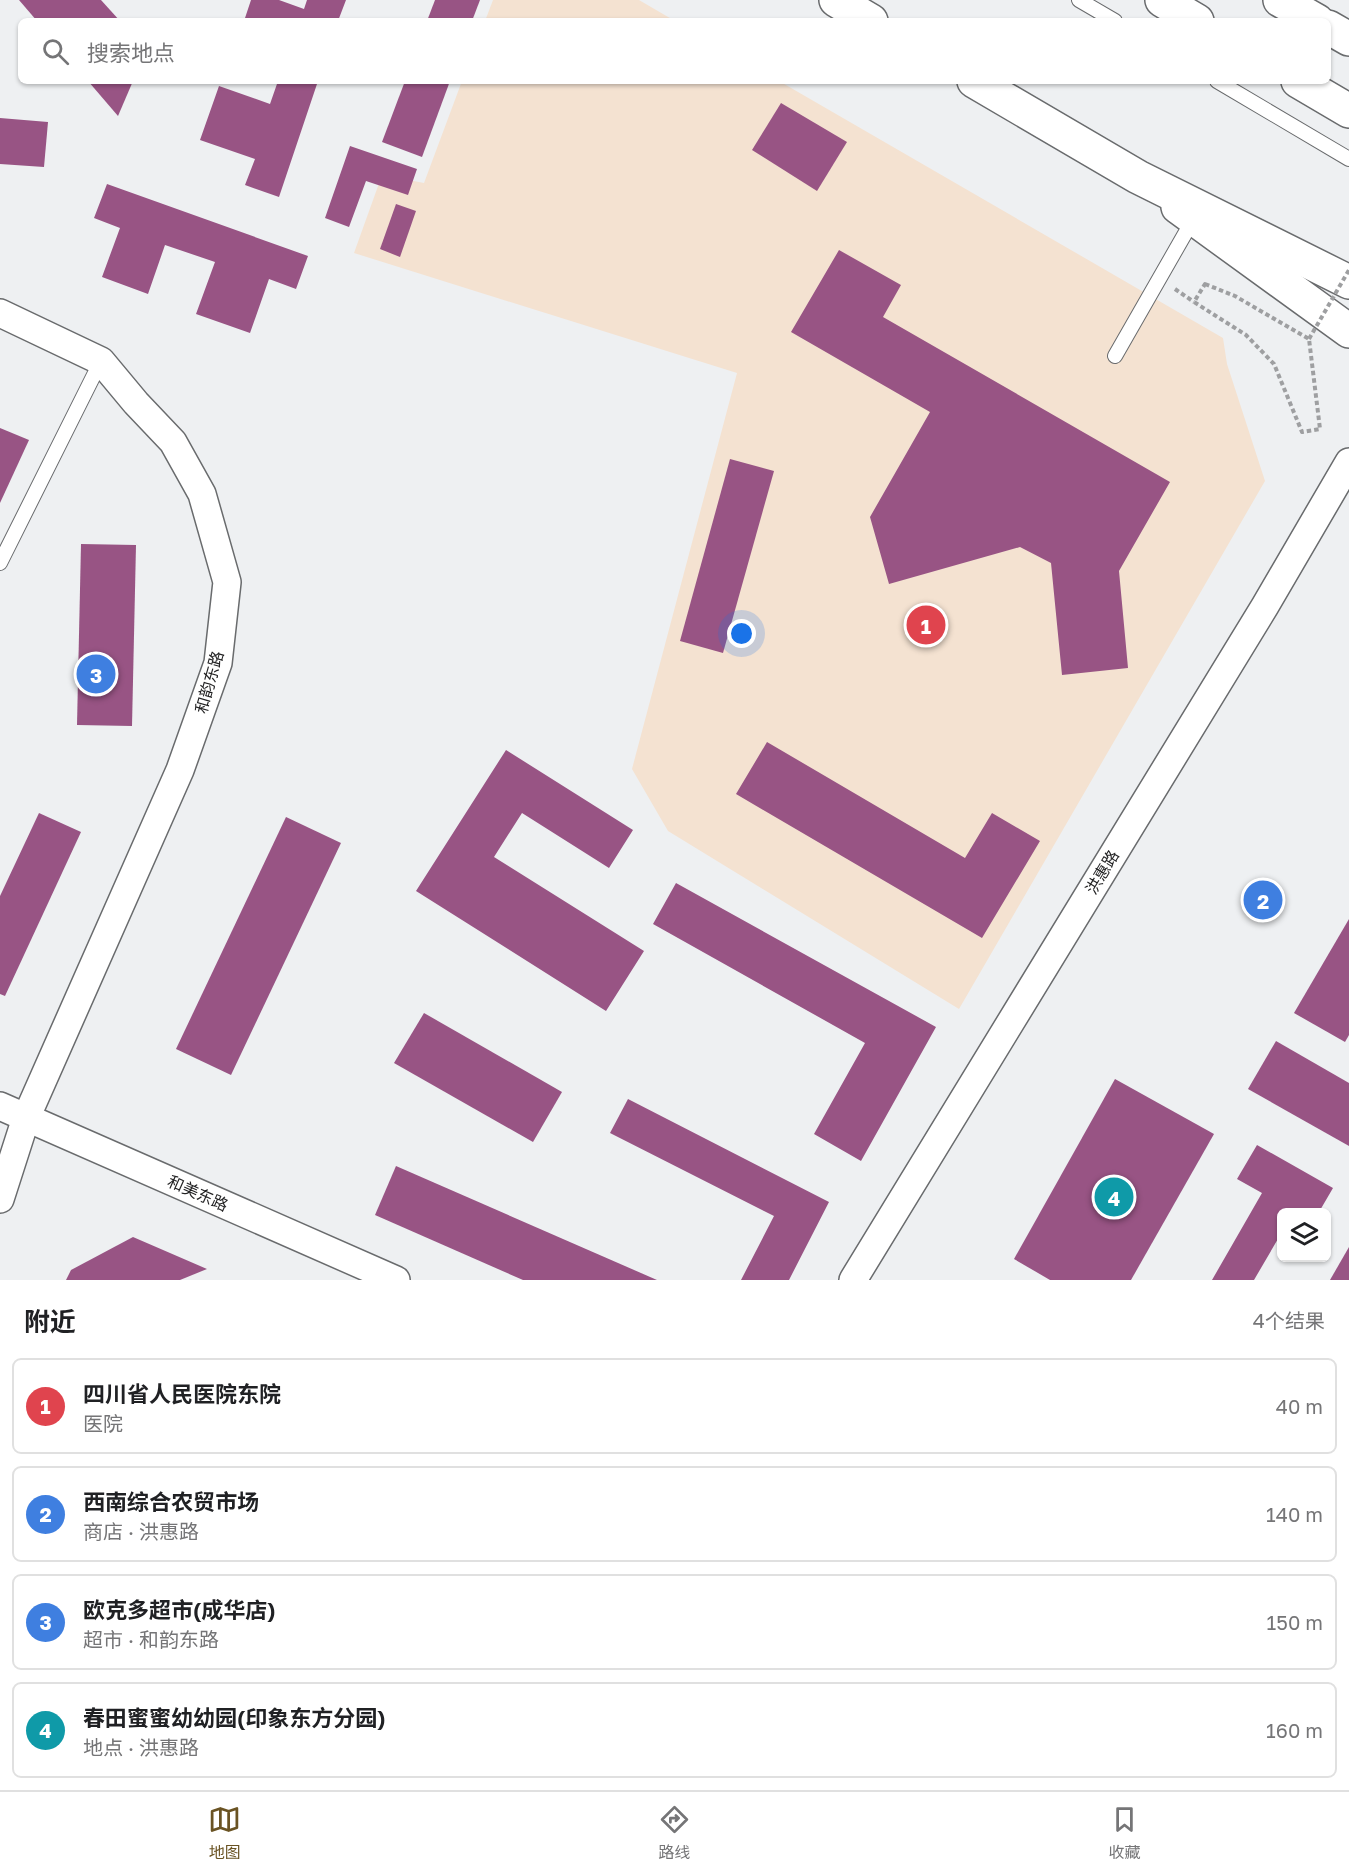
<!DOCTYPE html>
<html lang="zh">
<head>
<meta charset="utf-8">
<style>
	:root { --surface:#fff; --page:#f2f2f2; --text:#202124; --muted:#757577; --line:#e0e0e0; --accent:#6a5323 }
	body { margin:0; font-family:"Golos Text","Noto Sans SC",sans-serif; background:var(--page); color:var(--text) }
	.controls { position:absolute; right:18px; bottom:18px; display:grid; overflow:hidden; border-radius:9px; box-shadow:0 2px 4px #0004 }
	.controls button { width:54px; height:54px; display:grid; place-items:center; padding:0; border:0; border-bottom:2px solid var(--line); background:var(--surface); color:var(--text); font:30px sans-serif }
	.you { position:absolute; left:742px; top:634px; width:21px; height:21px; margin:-15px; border:4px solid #fff; border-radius:50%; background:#1a73e8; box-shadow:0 0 0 9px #1a73e833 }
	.badge { display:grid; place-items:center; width:39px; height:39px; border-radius:50%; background:var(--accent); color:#fff; font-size:20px; font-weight:700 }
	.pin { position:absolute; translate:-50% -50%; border:3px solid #fff; box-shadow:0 2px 6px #0006 }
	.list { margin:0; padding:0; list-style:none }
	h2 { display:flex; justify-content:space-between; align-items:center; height:78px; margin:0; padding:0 24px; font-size:26px }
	h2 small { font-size:20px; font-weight:400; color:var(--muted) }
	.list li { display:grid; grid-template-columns:39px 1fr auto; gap:18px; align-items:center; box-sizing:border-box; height:96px; margin:0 12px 12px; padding:0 12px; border:2px solid var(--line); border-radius:9px }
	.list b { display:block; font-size:22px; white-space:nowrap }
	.list p { margin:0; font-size:20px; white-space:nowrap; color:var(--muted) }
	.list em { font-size:20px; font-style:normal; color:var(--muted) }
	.icon { flex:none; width:33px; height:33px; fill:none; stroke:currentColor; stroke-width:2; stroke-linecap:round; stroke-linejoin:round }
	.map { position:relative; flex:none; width:1349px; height:1280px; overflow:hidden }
	.search { position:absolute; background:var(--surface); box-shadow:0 2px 4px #0004; left:18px; right:18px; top:18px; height:66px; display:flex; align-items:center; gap:15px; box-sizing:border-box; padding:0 21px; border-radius:9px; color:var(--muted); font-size:22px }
	.sheet { height:510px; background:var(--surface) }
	nav { display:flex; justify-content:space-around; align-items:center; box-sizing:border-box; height:84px; border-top:2px solid var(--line); background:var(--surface); font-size:16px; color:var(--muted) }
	nav a { display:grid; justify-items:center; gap:3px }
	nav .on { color:var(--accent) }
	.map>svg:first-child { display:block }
	.medical { fill:#f4e2d1 }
	.building { fill:#985484 }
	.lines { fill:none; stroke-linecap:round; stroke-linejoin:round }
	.service-casing { stroke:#696b6d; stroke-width:16 }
	.minor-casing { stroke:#696b6d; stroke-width:30 }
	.tertiary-casing { stroke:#696b6d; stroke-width:36 }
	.secondary-casing { stroke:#696b6d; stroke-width:36 }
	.trunk-casing { stroke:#696b6d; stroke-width:36 }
	.path { stroke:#9e9fa1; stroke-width:4; stroke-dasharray:4.5 3; stroke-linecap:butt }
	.service { stroke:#fff; stroke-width:14 }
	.minor { stroke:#fff; stroke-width:27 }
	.tertiary { stroke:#fff; stroke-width:33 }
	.secondary { stroke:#fff; stroke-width:33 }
	.trunk { stroke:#fff; stroke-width:33 }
	.path-bridge { stroke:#9e9fa1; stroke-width:4; stroke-dasharray:4.5 3; stroke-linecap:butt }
	.labels { text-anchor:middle; stroke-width:6; stroke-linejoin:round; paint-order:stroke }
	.street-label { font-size:16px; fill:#232324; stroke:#fff }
</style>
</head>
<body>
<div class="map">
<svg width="1349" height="1280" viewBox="0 0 1349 1280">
	<rect width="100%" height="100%" fill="#eef0f2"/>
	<g class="medical">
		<path d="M493,0H639L675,21H485Z"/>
		<path d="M462,81H779L1223,338L1227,364L1265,481L959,1009L668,831L632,769L737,373L354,253L382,175L424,183Z"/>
	</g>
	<g class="building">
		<path d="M19,0H101L120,21H37Z"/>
		<path d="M251,0H279L304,9L307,0H346L338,21H244Z"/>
		<path d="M435,0H480L472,21H427Z"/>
		<path d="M88,81H133L118,116Z"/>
		<path d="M278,81H318L279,197L245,185L255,159L200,140L219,86L270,104Z"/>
		<path d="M405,81H450L422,157L382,142Z"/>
		<path d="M781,103L847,142L817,191L752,150Z"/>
		<path d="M0,118L48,122L44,167L0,164Z"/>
		<path d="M350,146L417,169L408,195L366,181L349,227L325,218Z"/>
		<path d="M107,184L308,256L296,289L269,279L250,333L196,314L215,262L165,245L148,294L102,277L120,228L94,218Z"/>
		<path d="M396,204L416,211L400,257L380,249Z"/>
		<path d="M839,250L901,285L883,317L1170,482L1119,571L1128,668L1062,675L1051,563L1020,547L889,584L870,517L930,412L791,332Z"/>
		<path d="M0,428L29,440L0,503Z"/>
		<path d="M730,459L774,471L723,653L680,641Z"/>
		<path d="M81,544L136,545L132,726L77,725Z"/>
		<path d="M767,742L965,858L992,813L1040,841L982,938L736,794Z"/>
		<path d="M506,750L633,830L609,868L522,813L494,857L644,951L606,1011L416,891Z"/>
		<path d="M39,813L81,832L5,996L0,994V896Z"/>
		<path d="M286,817L341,843L231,1075L176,1049Z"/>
		<path d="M676,883L936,1027L861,1161L814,1134L865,1043L653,924Z"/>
		<path d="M1349,919V1035L1345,1042L1294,1013Z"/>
		<path d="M424,1013L562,1092L533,1142L394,1063Z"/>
		<path d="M1276,1041L1349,1083V1146L1248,1089Z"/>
		<path d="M1115,1079L1214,1134L1131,1280H1050L1014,1259Z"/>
		<path d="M628,1099L829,1202L789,1280H741L774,1216L610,1133Z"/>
		<path d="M1257,1145L1333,1188L1319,1212H1282V1232L1254,1280H1212L1262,1193L1237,1179Z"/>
		<path d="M396,1166L657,1280H523L375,1215Z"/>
		<path d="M133,1237L207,1269L180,1280H66L71,1270Z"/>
		<path d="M1349,1247V1280H1330Z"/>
	</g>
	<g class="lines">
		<defs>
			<g id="service">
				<path d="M1079,0L1115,21"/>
				<path d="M1217,81L1349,159"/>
				<path d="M1115,356L1194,218"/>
				<path d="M0,563L101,361"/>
			</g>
			<g id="minor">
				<path d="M0,313L101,361L136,403L173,442L202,494L227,582L218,663L180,770L26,1118L0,1199"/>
				<path d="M0,1106L396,1280"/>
				<path d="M853,1280L1265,606L1349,462"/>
			</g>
			<path id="tertiary" d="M1178,207L1349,331"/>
			<g id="secondary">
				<path d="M836,0L871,21"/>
				<path d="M974,81L1138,177L1349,282"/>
			</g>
			<g id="trunk">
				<path d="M1162,0L1197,21"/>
				<path d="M1280,0L1317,21"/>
				<path d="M1328,27L1349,39"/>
				<path d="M1298,81L1349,111"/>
			</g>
		</defs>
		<use href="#service" class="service-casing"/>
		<use href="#minor" class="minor-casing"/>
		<use href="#tertiary" class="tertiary-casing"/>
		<use href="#secondary" class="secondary-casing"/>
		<use href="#trunk" class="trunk-casing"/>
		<g class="path">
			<path d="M1205,284L1235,296L1309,339L1320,429L1302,432L1274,364L1246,335L1194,302Z"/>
			<path d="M1175,289L1194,302"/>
		</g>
		<use href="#service" class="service"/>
		<use href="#minor" class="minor"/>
		<use href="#tertiary" class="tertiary"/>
		<use href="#secondary" class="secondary"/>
		<use href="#trunk" class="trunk"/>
		<path class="path-bridge" d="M1309,339L1349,270"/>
	</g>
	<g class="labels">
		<g class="street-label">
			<text transform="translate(209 682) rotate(-74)" y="6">和韵东路</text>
			<text transform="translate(1102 872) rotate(-59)" y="6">洪惠路</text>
			<text transform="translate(198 1193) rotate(24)" y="6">和美东路</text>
		</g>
	</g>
</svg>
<div class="controls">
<button><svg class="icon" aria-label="layers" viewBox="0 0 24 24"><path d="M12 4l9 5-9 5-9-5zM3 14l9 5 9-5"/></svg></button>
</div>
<div class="you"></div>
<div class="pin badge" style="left:926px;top:625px;background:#e0444e">1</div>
<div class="pin badge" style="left:1263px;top:900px;background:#3f7fe0">2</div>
<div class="pin badge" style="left:96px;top:674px;background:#3f7fe0">3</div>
<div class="pin badge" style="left:1114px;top:1197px;background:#0f9aa8">4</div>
<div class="search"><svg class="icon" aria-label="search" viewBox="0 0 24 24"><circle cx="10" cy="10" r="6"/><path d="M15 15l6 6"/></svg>搜索地点</div>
</div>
<section class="sheet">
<h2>附近<small>4个结果</small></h2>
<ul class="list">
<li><span class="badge" style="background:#e0444e">1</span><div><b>四川省人民医院东院</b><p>医院</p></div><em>40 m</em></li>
<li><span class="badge" style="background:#3f7fe0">2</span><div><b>西南综合农贸市场</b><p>商店 · 洪惠路</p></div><em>140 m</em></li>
<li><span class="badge" style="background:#3f7fe0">3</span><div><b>欧克多超市(成华店)</b><p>超市 · 和韵东路</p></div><em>150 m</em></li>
<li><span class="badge" style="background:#0f9aa8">4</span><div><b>春田蜜蜜幼幼园(印象东方分园)</b><p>地点 · 洪惠路</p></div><em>160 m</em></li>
</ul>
</section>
<nav>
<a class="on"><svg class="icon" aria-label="map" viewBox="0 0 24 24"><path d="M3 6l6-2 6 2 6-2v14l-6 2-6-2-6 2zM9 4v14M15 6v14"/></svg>地图</a>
<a><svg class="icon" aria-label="directions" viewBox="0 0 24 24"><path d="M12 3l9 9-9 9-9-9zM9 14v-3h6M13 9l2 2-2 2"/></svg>路线</a>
<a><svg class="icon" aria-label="saved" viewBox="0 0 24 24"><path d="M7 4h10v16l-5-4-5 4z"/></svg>收藏</a>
</nav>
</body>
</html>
